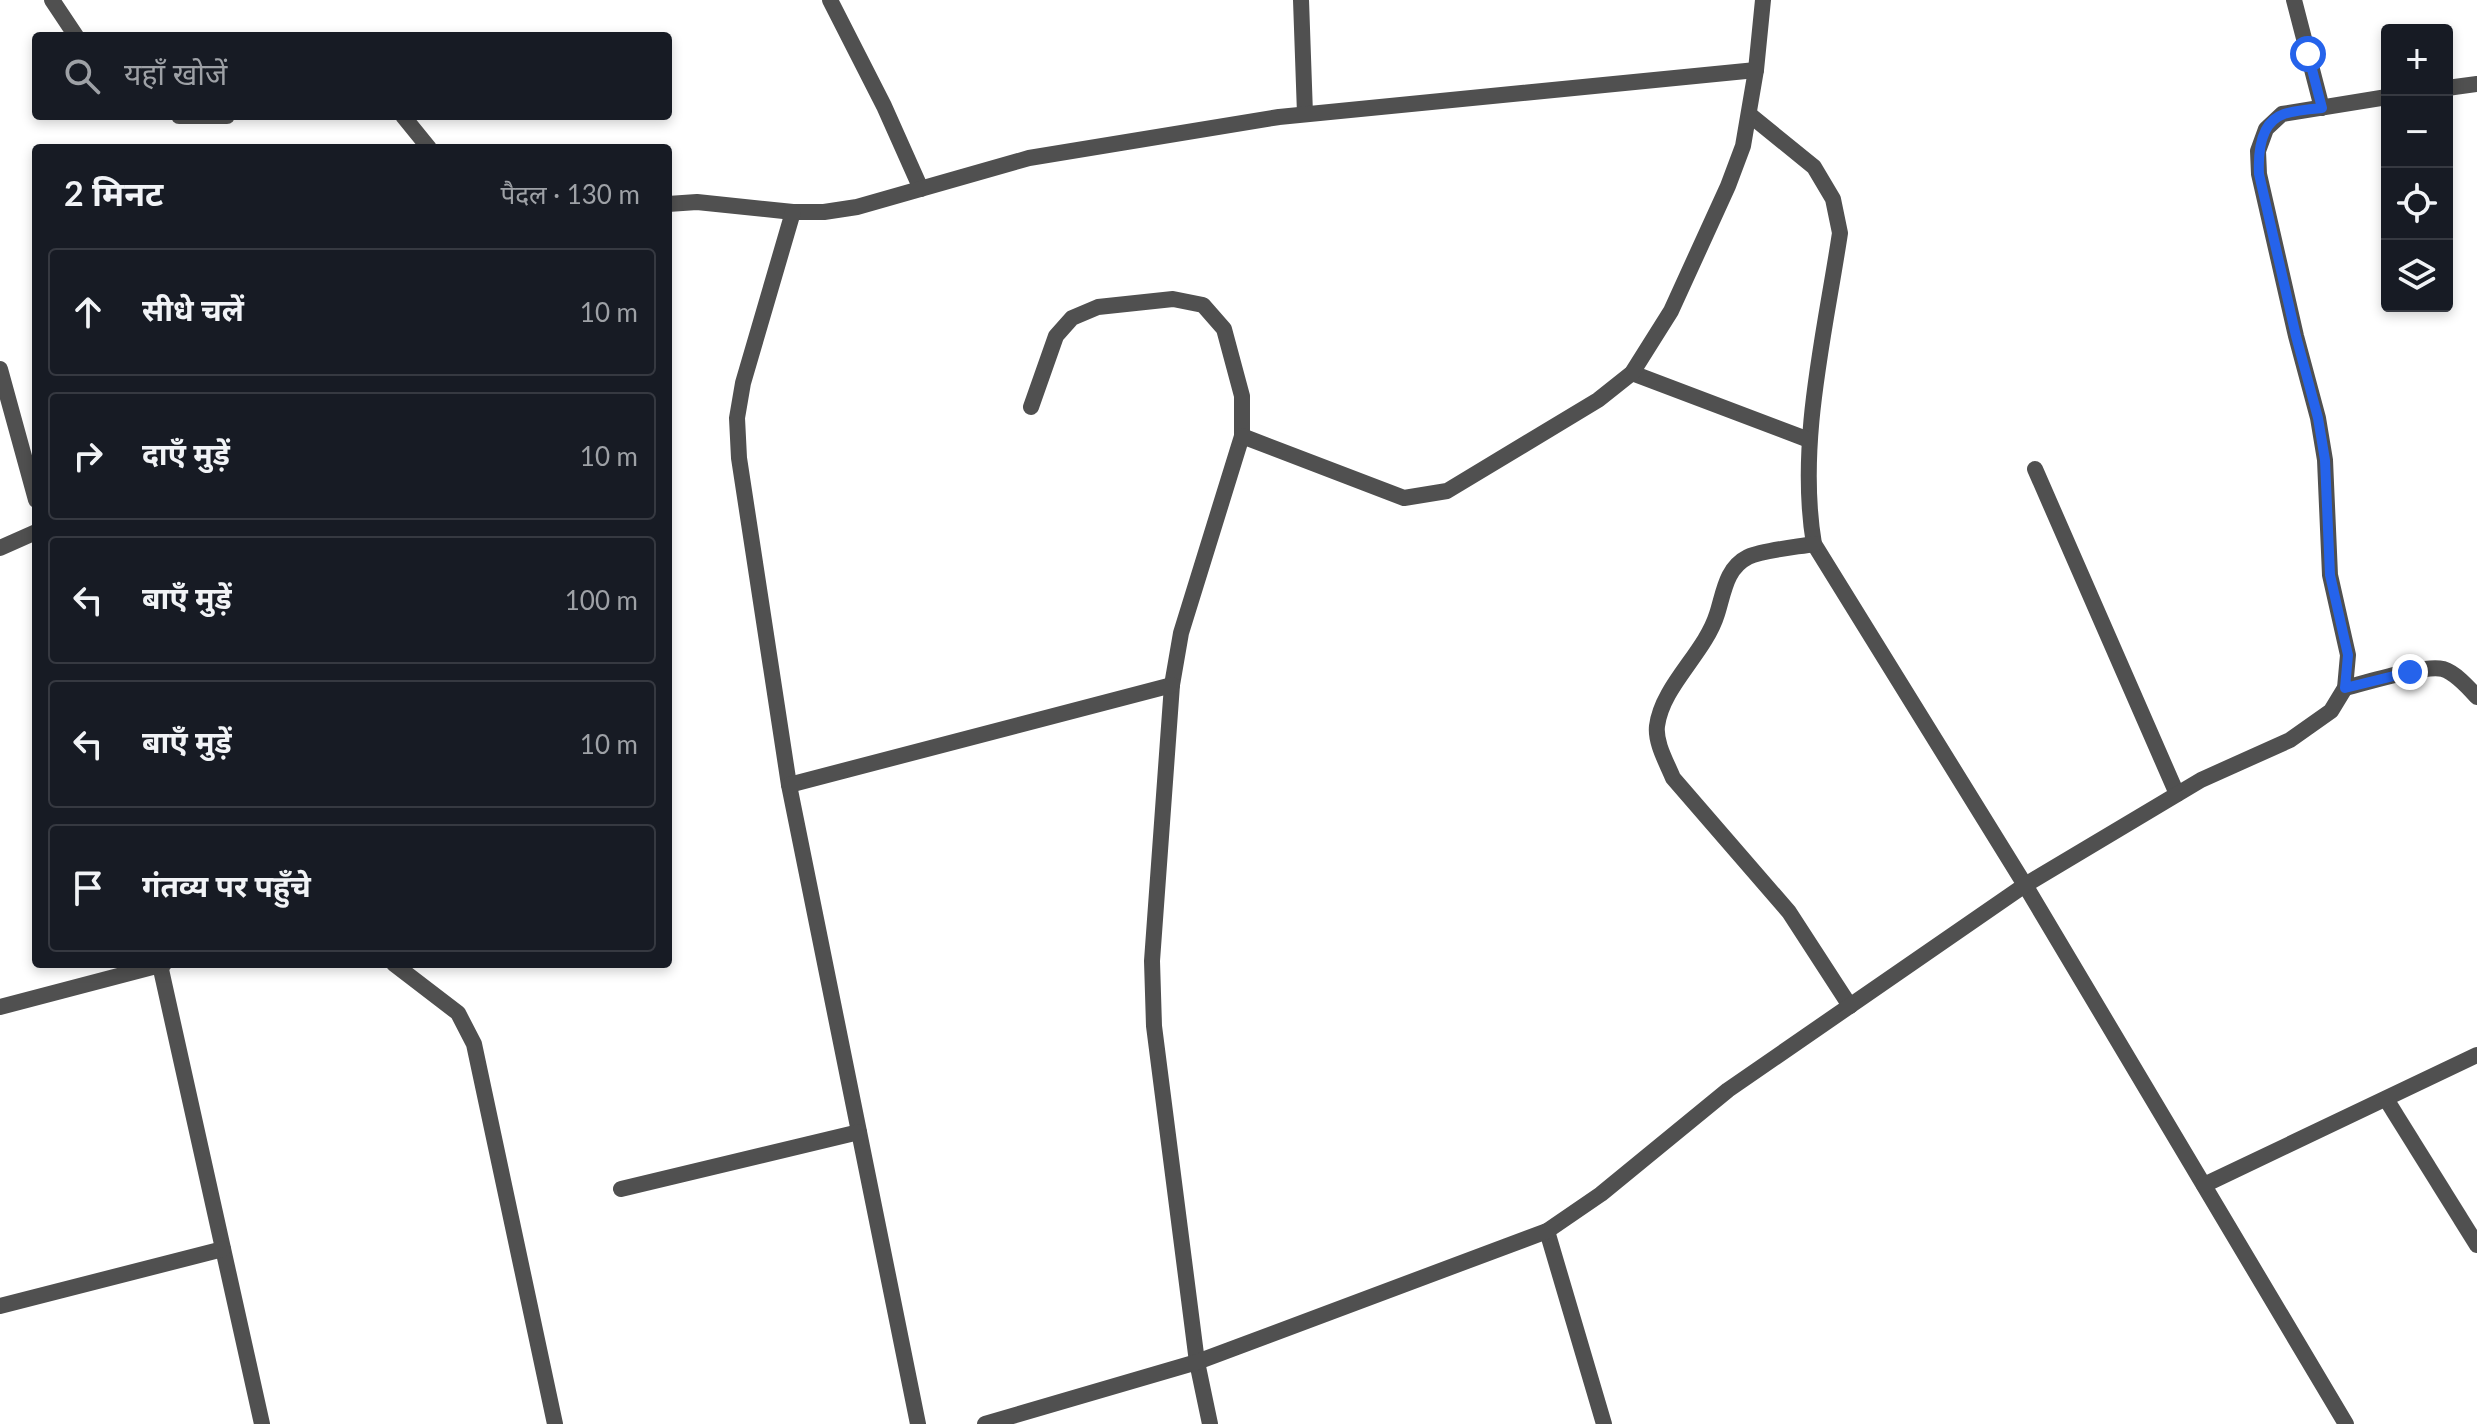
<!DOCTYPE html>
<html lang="hi">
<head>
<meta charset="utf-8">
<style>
	:root { --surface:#171b24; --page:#20242c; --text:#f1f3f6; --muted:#9ea1a6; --line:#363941 }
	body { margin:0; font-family:Lato,"Noto Sans Devanagari",sans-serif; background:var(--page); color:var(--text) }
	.controls { position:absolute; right:24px; top:24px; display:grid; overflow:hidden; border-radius:8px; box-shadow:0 4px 12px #0003 }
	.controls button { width:72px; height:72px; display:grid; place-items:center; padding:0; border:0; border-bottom:2px solid var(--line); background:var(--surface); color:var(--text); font:40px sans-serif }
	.stop { position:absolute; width:24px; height:24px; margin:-18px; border:6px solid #2563eb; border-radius:50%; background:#fff }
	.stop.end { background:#2563eb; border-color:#fff; box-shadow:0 2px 8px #0008 }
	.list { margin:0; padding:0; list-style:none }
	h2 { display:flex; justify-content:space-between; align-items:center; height:104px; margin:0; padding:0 32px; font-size:34px }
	h2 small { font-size:26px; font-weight:400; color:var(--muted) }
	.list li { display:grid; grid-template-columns:52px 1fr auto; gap:24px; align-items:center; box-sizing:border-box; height:128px; margin:0 16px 16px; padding:0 16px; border:2px solid var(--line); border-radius:8px }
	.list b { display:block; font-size:30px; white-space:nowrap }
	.list em { font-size:26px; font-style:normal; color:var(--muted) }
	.icon { flex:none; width:44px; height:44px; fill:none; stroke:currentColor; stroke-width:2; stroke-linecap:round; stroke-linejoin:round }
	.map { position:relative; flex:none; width:2477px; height:1424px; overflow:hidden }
	.search { position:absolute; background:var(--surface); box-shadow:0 4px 12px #0003; left:32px; top:32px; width:640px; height:88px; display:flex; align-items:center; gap:20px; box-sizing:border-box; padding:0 28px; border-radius:8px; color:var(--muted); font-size:30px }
	.panel { position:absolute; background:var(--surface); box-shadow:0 4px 12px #0003; left:32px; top:144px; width:640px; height:824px; border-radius:8px }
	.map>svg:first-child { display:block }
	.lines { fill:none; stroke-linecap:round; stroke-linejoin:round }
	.minor { stroke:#505050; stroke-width:16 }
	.route { stroke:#2563eb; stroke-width:10 }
</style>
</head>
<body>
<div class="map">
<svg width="2477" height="1424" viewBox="0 0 2477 1424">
	<rect width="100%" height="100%" fill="#fff"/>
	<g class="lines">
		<g class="minor">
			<path d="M52,0L76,36"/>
			<path d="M830,0L884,106L921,189"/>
			<path d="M1301,0L1305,114"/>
			<path d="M2294,0L2322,108"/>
			<path d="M2447,88L2477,84"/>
			<path d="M1750,115L1814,167L1833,199L1840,233C1825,333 1797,444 1814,544L2025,885L2346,1424"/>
			<path d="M179,116H227"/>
			<path d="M403,116L429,148"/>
			<path d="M668,204L697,202L793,212H824L857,207L1029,158L1279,117L1756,70"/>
			<path d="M793,212L743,383L737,418L739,458L789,785L918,1424"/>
			<path d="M0,369L36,500"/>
			<path d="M1632,373L1809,440"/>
			<path d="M1031,407L1056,336L1072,318L1098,307L1173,299L1203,305L1224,329L1242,396V436L1181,633L1172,685L1152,961L1154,1026L1197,1362L1210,1424"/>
			<path d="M1242,436L1404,498L1447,491L1598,400L1632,373L1671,311L1728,186L1743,146L1756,70L1763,0"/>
			<path d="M2035,469L2177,794"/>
			<path d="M1814,544C1797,547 1763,550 1748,557C1726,568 1724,592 1717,614C1705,653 1662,686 1657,726C1655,743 1667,763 1673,778L1789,912L1850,1006"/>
			<path d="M0,548L36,532"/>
			<path d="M2345,688C2366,683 2424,664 2443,669C2456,673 2469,688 2477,697"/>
			<path d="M789,785L1172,685"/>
			<path d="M394,964L458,1013L474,1044L555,1424"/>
			<path d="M160,965L262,1424"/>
			<path d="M0,1007L164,964"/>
			<path d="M2386,1099L2477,1245"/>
			<path d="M2204,1185L2477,1055"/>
			<path d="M621,1189L859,1132"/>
			<path d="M1547,1231L1604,1424"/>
			<path d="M0,1306L223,1249"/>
			<path d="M985,1424L1197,1362L1547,1231L1601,1194L1728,1090L2025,885L2201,780L2290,740L2331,711L2345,688L2348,655L2330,575L2325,460L2318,418L2296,336L2259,174L2258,151L2266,129L2282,114L2387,97"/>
		</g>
	</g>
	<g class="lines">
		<path class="route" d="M2308,54L2322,108C2310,109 2296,110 2284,114C2260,122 2258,152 2259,174L2296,336L2318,418L2325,460L2330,575L2348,655L2345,688L2410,672"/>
	</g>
</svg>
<div class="controls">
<button>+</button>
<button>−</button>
<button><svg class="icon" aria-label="locate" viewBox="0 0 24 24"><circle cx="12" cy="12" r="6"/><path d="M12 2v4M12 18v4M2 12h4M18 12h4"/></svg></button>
<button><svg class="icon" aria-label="layers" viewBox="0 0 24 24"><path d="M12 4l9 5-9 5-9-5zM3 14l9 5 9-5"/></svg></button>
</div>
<div class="stop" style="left:2308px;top:54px"></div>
<div class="stop end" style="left:2410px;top:672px"></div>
<div class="search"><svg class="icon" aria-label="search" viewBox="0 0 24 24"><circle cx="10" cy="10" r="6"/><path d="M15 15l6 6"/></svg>यहाँ खोजें</div>
<section class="panel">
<h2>2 मिनट<small>पैदल · 130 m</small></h2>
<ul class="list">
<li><svg class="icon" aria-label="ahead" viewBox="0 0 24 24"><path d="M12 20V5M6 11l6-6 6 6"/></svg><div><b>सीधे चलें</b></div><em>10 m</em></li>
<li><svg class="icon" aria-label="right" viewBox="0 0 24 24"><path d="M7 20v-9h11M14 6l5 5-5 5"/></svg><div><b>दाएँ मुड़ें</b></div><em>10 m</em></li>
<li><svg class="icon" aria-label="left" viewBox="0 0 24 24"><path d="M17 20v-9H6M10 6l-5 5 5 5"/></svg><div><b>बाएँ मुड़ें</b></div><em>100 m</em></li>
<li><svg class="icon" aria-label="left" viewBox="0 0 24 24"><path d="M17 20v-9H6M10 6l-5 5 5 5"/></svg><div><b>बाएँ मुड़ें</b></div><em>10 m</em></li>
<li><svg class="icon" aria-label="arrive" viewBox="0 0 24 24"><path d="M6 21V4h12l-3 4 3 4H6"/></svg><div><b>गंतव्य पर पहुँचे</b></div></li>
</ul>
</section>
</div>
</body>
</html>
